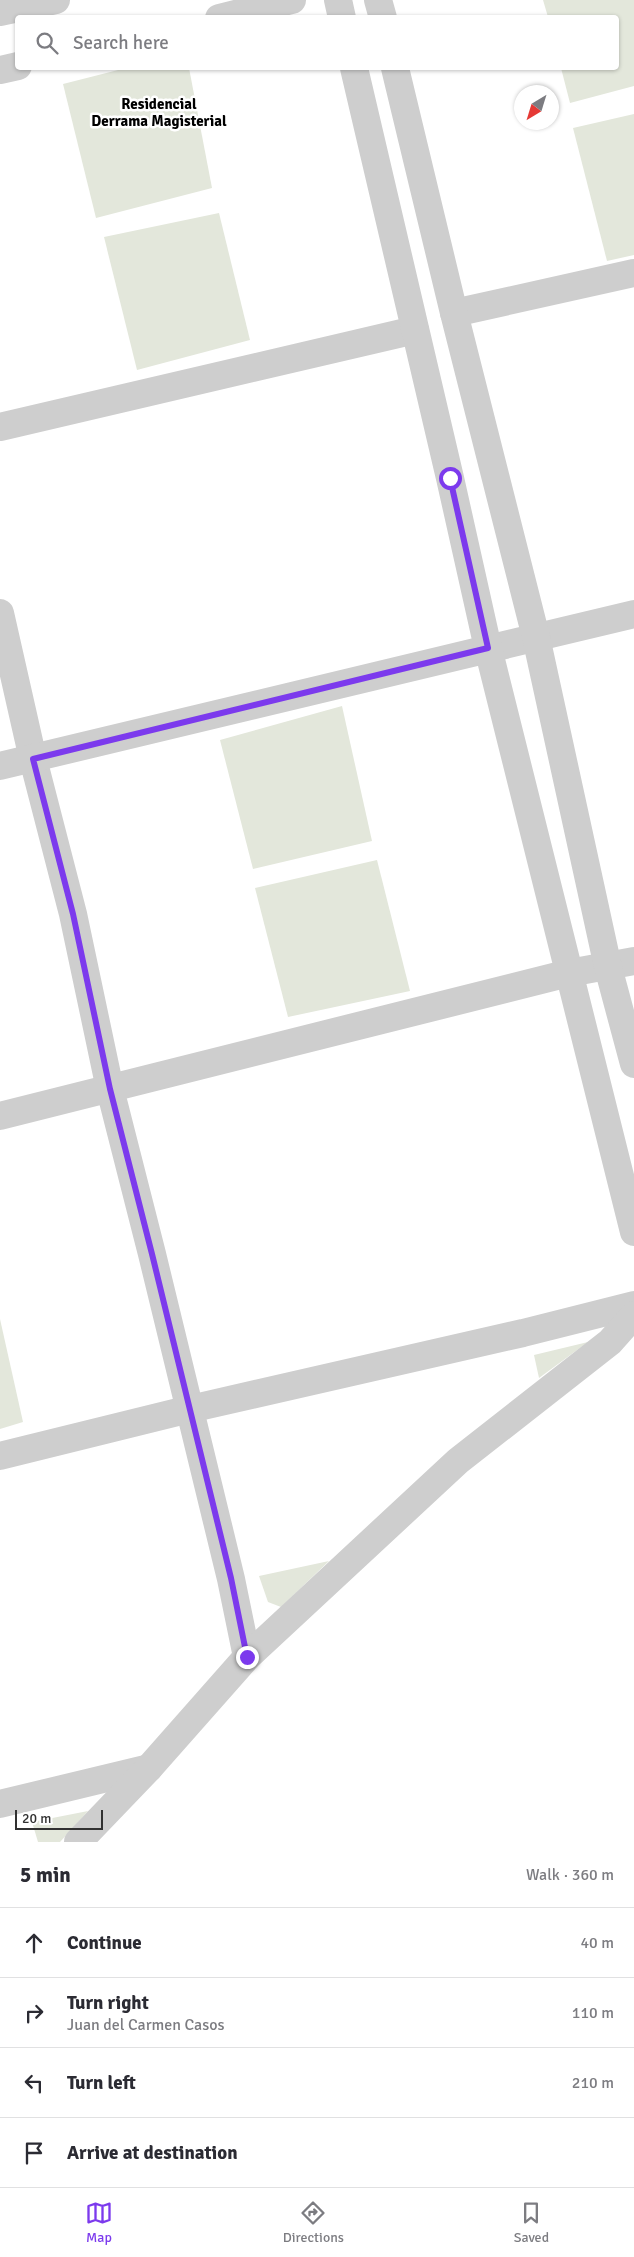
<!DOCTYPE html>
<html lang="en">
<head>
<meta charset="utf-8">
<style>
	:root { --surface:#fff; --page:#f7f7f7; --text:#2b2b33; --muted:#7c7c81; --line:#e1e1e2; --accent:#7c3aed }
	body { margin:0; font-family:Signika,sans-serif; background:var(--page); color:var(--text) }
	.compass { position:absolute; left:514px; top:85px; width:45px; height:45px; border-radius:50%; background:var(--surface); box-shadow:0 1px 4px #0004; rotate:218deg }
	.scale { position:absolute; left:15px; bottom:12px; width:88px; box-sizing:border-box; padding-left:5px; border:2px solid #313131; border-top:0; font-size:14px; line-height:18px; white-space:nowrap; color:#313131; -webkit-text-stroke:4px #fff; paint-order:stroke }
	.stop { position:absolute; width:15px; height:15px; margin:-11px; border:4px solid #7c3aed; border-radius:50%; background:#fff }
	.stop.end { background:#7c3aed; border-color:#fff; box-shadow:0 1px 5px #0008 }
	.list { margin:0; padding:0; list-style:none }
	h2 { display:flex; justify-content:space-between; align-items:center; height:65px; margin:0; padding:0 20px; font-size:21px }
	h2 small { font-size:16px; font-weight:400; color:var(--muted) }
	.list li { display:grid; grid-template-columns:32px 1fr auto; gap:15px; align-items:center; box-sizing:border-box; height:70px; padding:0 20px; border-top:1px solid var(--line) }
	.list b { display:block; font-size:19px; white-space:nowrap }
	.list p { margin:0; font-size:16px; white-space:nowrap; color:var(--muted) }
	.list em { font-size:16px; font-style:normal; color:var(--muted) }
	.icon { flex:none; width:28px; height:28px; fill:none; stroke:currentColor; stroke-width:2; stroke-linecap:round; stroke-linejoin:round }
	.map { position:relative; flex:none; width:634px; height:1842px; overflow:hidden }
	.search { position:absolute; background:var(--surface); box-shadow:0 1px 4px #0004; left:15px; right:15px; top:15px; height:55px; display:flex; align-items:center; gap:12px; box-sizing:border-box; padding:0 18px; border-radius:5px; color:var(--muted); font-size:19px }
	.sheet { height:345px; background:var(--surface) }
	nav { display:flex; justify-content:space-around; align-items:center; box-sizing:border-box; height:70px; border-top:1px solid var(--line); background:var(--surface); font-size:14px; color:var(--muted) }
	nav a { display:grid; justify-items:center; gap:2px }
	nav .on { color:var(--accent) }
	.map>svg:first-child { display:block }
	.green { fill:#e3e7db }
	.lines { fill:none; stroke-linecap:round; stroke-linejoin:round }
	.minor { stroke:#cecece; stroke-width:28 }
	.tertiary { stroke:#cecece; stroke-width:28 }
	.route { stroke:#7c3aed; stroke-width:6 }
	.labels { text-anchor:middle; stroke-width:5; stroke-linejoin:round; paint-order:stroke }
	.neighbourhood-label { font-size:15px; font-weight:bold; fill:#000; stroke:#fff }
</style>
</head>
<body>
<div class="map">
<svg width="634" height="1842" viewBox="0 0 634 1842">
	<rect width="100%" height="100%" fill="#fff"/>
	<g class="green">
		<path d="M543,0H634V86L570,103L561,68H616V18L548,17Z"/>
		<path d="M126,68H189L212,188L96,218L63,84Z"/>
		<path d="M634,114V255L607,261L573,128Z"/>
		<path d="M219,213L250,340L137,370L104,237Z"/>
		<path d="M342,706L372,841L253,869L220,740Z"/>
		<path d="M377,860L410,991L288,1017L255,888Z"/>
		<path d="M0,1319L23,1422L0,1429Z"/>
		<path d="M588,1342L539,1378L534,1355Z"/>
		<path d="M329,1561L281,1607L268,1602L259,1576Z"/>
		<path d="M88,1811L60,1842H38L32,1822Z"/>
	</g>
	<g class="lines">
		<g class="minor">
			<path d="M454,313L634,273"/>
			<path d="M0,427L415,330"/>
			<path d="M0,613L33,759L73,914L110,1089L152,1254L231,1579L247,1657"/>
			<path d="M0,766L634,614"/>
			<path d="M0,1116L569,973L634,961"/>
			<path d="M0,1456L190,1409L523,1333L634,1305"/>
			<path d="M0,1804L149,1768"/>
			<path d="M78,1842L149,1768L247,1657L458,1461L610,1342L634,1315"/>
		</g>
		<g class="tertiary">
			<path d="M338,0L342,18"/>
			<path d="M378,0L383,18"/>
			<path d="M0,12L56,0"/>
			<path d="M219,18L292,0"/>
			<path d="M354,68L450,478L488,648L634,1232"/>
			<path d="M395,68L454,313L536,637L608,967L634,1064"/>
			<path d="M0,70L18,66"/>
		</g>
	</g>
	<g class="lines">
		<path class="route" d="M247,1657L231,1578L152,1254L110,1089L73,914L33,759L488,648L450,478"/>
	</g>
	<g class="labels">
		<g class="neighbourhood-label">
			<text x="159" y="109">Residencial<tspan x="159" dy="17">Derrama Magisterial</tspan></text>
		</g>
	</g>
</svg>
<svg class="compass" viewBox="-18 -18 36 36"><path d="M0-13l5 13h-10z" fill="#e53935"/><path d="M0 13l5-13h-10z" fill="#7c7c81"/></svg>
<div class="scale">20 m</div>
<div class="stop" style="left:450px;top:478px"></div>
<div class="stop end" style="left:247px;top:1657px"></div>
<div class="search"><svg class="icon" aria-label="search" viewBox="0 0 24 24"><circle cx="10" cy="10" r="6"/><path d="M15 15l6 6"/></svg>Search here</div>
</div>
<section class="sheet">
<h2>5 min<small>Walk · 360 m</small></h2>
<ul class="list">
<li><svg class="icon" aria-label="ahead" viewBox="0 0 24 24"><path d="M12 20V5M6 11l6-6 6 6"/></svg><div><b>Continue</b></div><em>40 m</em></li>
<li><svg class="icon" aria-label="right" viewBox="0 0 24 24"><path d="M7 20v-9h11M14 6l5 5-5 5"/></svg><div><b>Turn right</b><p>Juan del Carmen Casos</p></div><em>110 m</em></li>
<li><svg class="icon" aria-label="left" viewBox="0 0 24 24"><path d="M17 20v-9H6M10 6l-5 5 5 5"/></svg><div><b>Turn left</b></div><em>210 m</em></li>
<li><svg class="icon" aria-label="arrive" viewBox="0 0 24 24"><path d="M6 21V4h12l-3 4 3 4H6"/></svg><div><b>Arrive at destination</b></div></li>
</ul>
</section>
<nav>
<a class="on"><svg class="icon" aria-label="map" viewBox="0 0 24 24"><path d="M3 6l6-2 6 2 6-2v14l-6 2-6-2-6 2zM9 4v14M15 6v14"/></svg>Map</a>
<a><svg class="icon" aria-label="directions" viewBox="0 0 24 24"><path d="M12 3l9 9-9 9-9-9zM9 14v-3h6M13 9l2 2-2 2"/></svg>Directions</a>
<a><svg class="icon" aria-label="saved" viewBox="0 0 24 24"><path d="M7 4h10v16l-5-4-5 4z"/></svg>Saved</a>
</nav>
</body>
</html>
